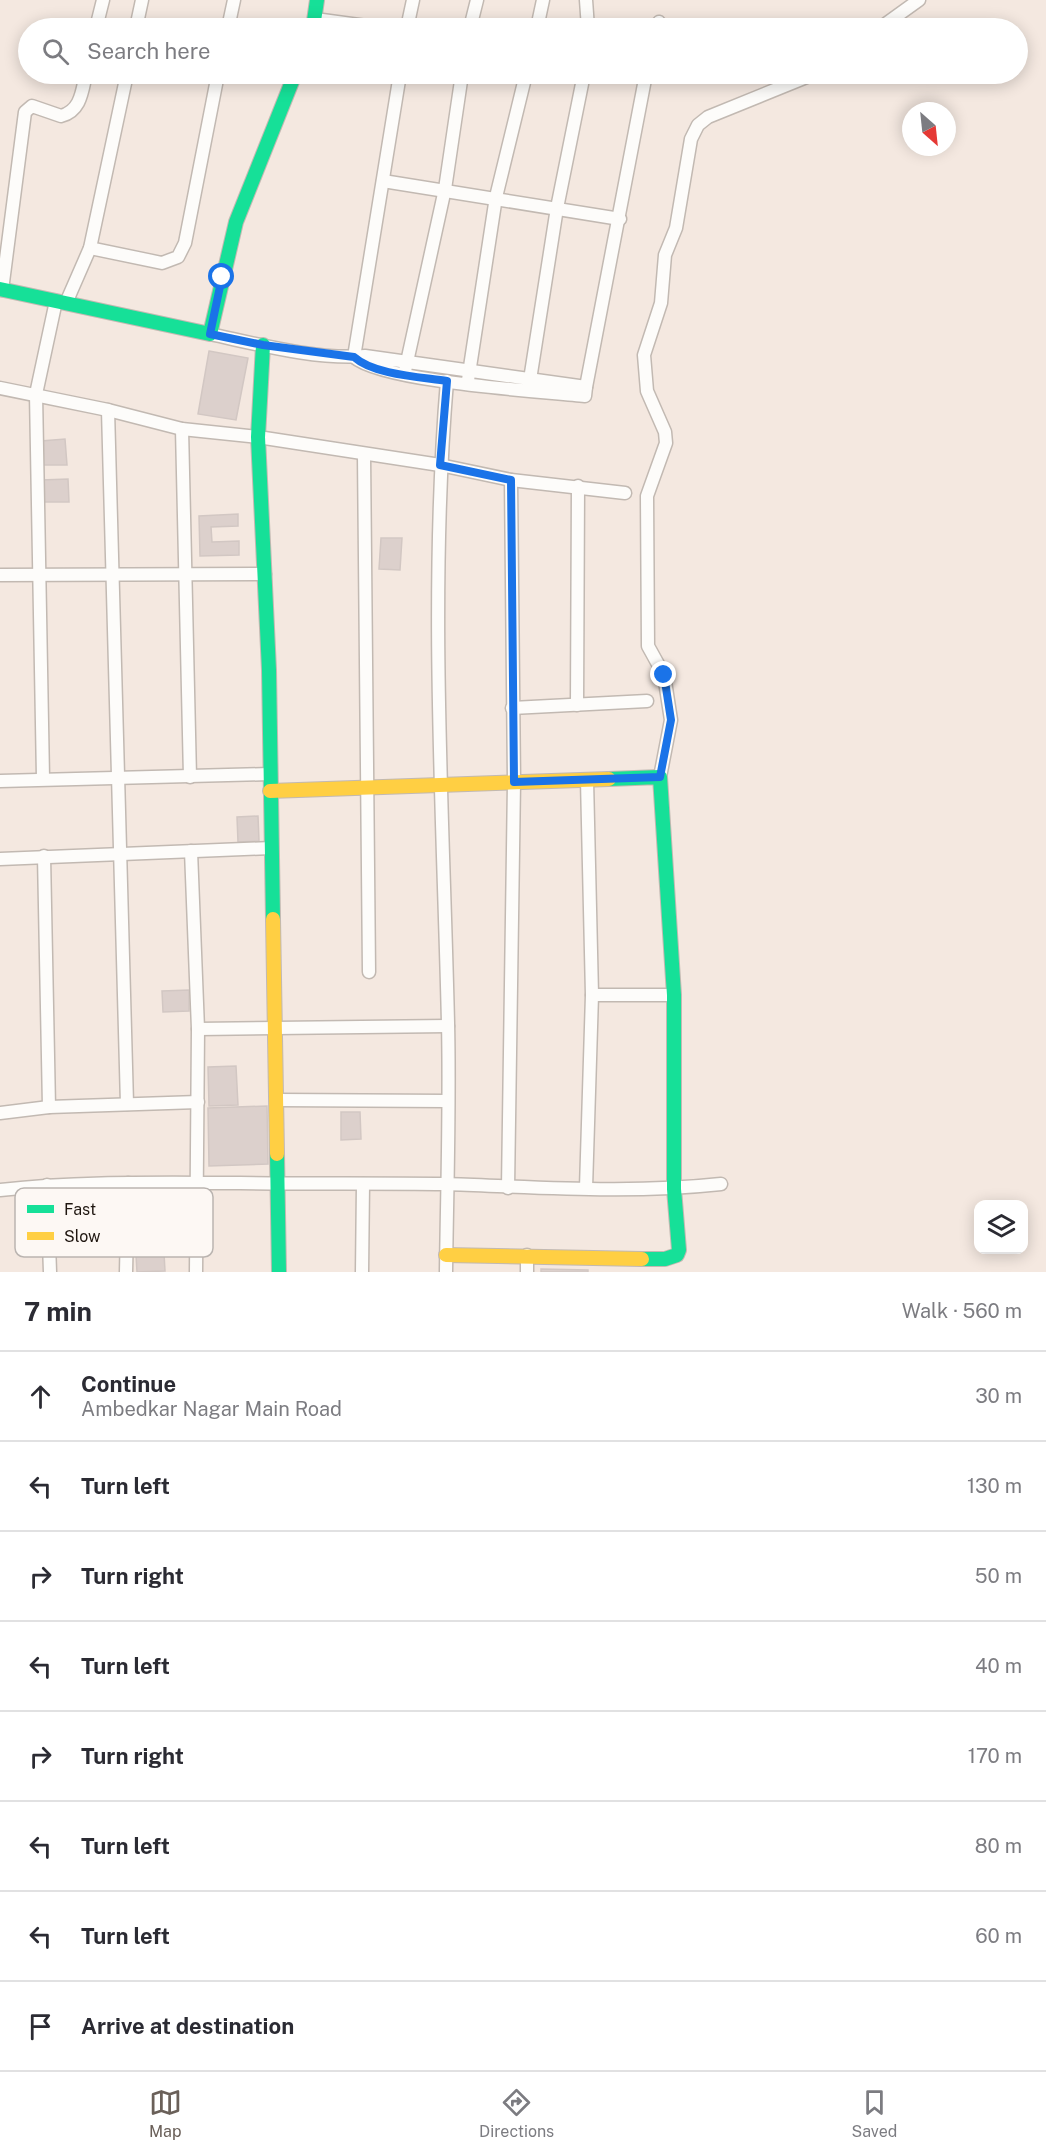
<!DOCTYPE html>
<html lang="en">
<head>
<meta charset="utf-8">
<style>
	:root { --surface:#fff; --page:#f2f2f3; --text:#2b2b33; --muted:#7c7c81; --line:#e1e1e2; --accent:#6a6059 }
	body { margin:0; font-family:"Public Sans",sans-serif; background:var(--page); color:var(--text) }
	.controls { position:absolute; right:18px; bottom:18px; display:grid; overflow:hidden; border-radius:12px; box-shadow:0 3px 15px #0003 }
	.controls button { width:54px; height:54px; display:grid; place-items:center; padding:0; border:0; border-bottom:2px solid var(--line); background:var(--surface); color:var(--text); font:30px sans-serif }
	.compass { position:absolute; left:902px; top:102px; width:54px; height:54px; border-radius:50%; background:var(--surface); box-shadow:0 3px 15px #0003; rotate:153deg }
	.stop { position:absolute; width:18px; height:18px; margin:-14px; border:4px solid #1a73e8; border-radius:50%; background:#fff }
	.stop.end { background:#1a73e8; border-color:#fff; box-shadow:0 2px 6px #0008 }
	.list { margin:0; padding:0; list-style:none }
	h2 { display:flex; justify-content:space-between; align-items:center; height:78px; margin:0; padding:0 24px; font-size:26px }
	h2 small { font-size:20px; font-weight:400; color:var(--muted) }
	.list li { display:grid; grid-template-columns:39px 1fr auto; gap:18px; align-items:center; box-sizing:border-box; height:90px; padding:0 24px; border-top:2px solid var(--line) }
	.list b { display:block; font-size:22px; white-space:nowrap }
	.list p { margin:0; font-size:20px; white-space:nowrap; color:var(--muted) }
	.list em { font-size:20px; font-style:normal; color:var(--muted) }
	.icon { flex:none; width:33px; height:33px; fill:none; stroke:currentColor; stroke-width:2; stroke-linecap:round; stroke-linejoin:round }
	.map { position:relative; flex:none; width:1046px; height:1272px; overflow:hidden }
	.search { position:absolute; background:var(--surface); box-shadow:0 3px 15px #0003; left:18px; right:18px; top:18px; height:66px; display:flex; align-items:center; gap:15px; box-sizing:border-box; padding:0 21px; border-radius:33px; color:var(--muted); font-size:22px }
	.sheet { height:798px; background:var(--surface) }
	nav { display:flex; justify-content:space-around; align-items:center; box-sizing:border-box; height:84px; border-top:2px solid var(--line); background:var(--surface); font-size:16px; color:var(--muted) }
	nav a { display:grid; justify-items:center; gap:3px }
	nav .on { color:var(--accent) }
	.map>svg:first-child { display:block }
	.building { fill:#dcd0cc; stroke:#d2c7c3; stroke-width:1.5 }
	.lines { fill:none; stroke-linecap:round; stroke-linejoin:round }
	.street-casing { stroke:#c2b9b2; stroke-width:15 }
	.fast-casing { stroke:#c2b9b2; stroke-width:16 }
	.slow-casing { stroke:#c2b9b2; stroke-width:16 }
	.street { stroke:#fdfcfa; stroke-width:12 }
	.fast { stroke:#16e098; stroke-width:14 }
	.slow { stroke:#ffcf43; stroke-width:14 }
	.route { stroke:#1a73e8; stroke-width:8 }
	.key { fill:#fdf8f4; stroke:#bab4b0; stroke-width:1.5 }
	.key-label { font-size:16px; fill:#1f1610 }
</style>
</head>
<body>
<div class="map">
<svg width="1046" height="1272" viewBox="0 0 1046 1272">
	<rect width="100%" height="100%" fill="#f4e8e0"/>
	<g class="building">
		<path d="M209,351L248,358L236,420L198,414Z"/>
		<path d="M65,439L67,465H42L41,441Z"/>
		<path d="M68,479L69,502H43L41,480Z"/>
		<path d="M238,514V526L211,527L212,542L239,541V555L200,556L199,516Z"/>
		<path d="M381,538H402L400,570L379,569Z"/>
		<path d="M258,816L259,841L238,842L237,817Z"/>
		<path d="M189,990V1011L163,1012L162,991Z"/>
		<path d="M236,1066L238,1105L209,1106L208,1067Z"/>
		<path d="M267,1106L268,1164L209,1166L208,1108Z"/>
		<path d="M341,1112H360L361,1139L341,1140Z"/>
		<path d="M164,1253L165,1271L137,1272L136,1255Z"/>
		<path d="M541,1269L588,1270V1272H541Z"/>
	</g>
	<g class="lines">
		<defs>
			<g id="street">
				<path d="M586,0L588,28"/>
				<path d="M315,19L381,28"/>
				<path d="M96,28L103,0"/>
				<path d="M136,28L142,0"/>
				<path d="M228,28L234,0"/>
				<path d="M407,28L413,0"/>
				<path d="M470,28L477,0"/>
				<path d="M537,28L543,0"/>
				<path d="M658,28L659,22"/>
				<path d="M880,28L919,0"/>
				<path d="M383,181L620,219"/>
				<path d="M90,248L162,263L178,257L185,243L218,74"/>
				<path d="M2,290L25,112L32,106L61,116C81,111 82,91 86,74"/>
				<path d="M66,303L90,248L127,74"/>
				<path d="M210,334C257,344 316,360 365,356L586,387L585,396C539,391 383,382 354,357"/>
				<path d="M354,357L400,74"/>
				<path d="M405,371L445,189L462,74"/>
				<path d="M468,380L496,197L526,74"/>
				<path d="M529,386L557,208L584,74"/>
				<path d="M586,387L646,74"/>
				<path d="M0,388L108,410L182,429L258,437L440,465L511,480L625,493"/>
				<path d="M108,410L127,1104"/>
				<path d="M182,429L190,777"/>
				<path d="M364,455L369,972"/>
				<path d="M0,575L265,574"/>
				<path d="M577,705L578,486"/>
				<path d="M512,708L647,701"/>
				<path d="M660,777L671,720L664,675L648,646L647,496L666,443L665,432L647,391L644,355L661,303L665,255L676,228L691,139L698,125L708,117L814,74"/>
				<path d="M43,778L36,394L56,301"/>
				<path d="M0,781L269,774"/>
				<path d="M191,851L198,1029L196,1272"/>
				<path d="M44,856L49,1107"/>
				<path d="M0,859L271,848"/>
				<path d="M592,995H674"/>
				<path d="M198,1029L448,1026"/>
				<path d="M278,1100L447,1101"/>
				<path d="M0,1113L49,1107L198,1102"/>
				<path d="M47,1185L50,1272"/>
				<path d="M508,1188L514,782L511,480"/>
				<path d="M586,1188L592,995L587,780"/>
				<path d="M0,1190C80,1181 160,1183 240,1183C308,1184 377,1183 445,1184C537,1187 629,1194 721,1184"/>
				<path d="M126,1272L128,1183"/>
				<path d="M362,1272L363,1184"/>
				<path d="M446,1272C447,1189 450,1106 448,1023C443,810 429,594 447,381"/>
				<path d="M527,1272V1255"/>
			</g>
			<g id="fast">
				<path d="M313,28L317,0"/>
				<path d="M0,289L210,334L236,222L295,74"/>
				<path d="M263,345L258,437L269,670L273,919"/>
				<path d="M609,779L660,777L674,995V1189L679,1250L677,1255L665,1259H642"/>
				<path d="M277,1154L279,1272"/>
			</g>
			<g id="slow">
				<path d="M270,791L609,779"/>
				<path d="M273,919L277,1154"/>
				<path d="M446,1255L642,1259"/>
			</g>
		</defs>
		<use href="#street" class="street-casing"/>
		<use href="#fast" class="fast-casing"/>
		<use href="#slow" class="slow-casing"/>
		<use href="#street" class="street"/>
		<use href="#fast" class="fast"/>
		<use href="#slow" class="slow"/>
	</g>
	<g class="lines">
		<path class="route" d="M222,277L210,334L263,345L354,357C374,375 421,377 447,381L440,465L511,480L514,782L660,777L671,720L664,675"/>
	</g>
	<rect x="15" y="1188" width="198" height="69" rx="9" class="key"/>
	<rect x="27" y="1205" width="27" height="8" fill="#16e098"/>
	<rect x="27" y="1232" width="27" height="8" fill="#ffcf43"/>
	<g class="key-label">
		<text x="64" y="1215">Fast</text>
		<text x="64" y="1242">Slow</text>
	</g>
</svg>
<div class="controls">
<button><svg class="icon" aria-label="layers" viewBox="0 0 24 24"><path d="M12 4l9 5-9 5-9-5zM3 14l9 5 9-5"/></svg></button>
</div>
<svg class="compass" viewBox="-18 -18 36 36"><path d="M0-13l5 13h-10z" fill="#e53935"/><path d="M0 13l5-13h-10z" fill="#7c7c81"/></svg>
<div class="stop" style="left:222px;top:277px"></div>
<div class="stop end" style="left:664px;top:675px"></div>
<div class="search"><svg class="icon" aria-label="search" viewBox="0 0 24 24"><circle cx="10" cy="10" r="6"/><path d="M15 15l6 6"/></svg>Search here</div>
</div>
<section class="sheet">
<h2>7 min<small>Walk · 560 m</small></h2>
<ul class="list">
<li><svg class="icon" aria-label="ahead" viewBox="0 0 24 24"><path d="M12 20V5M6 11l6-6 6 6"/></svg><div><b>Continue</b><p>Ambedkar Nagar Main Road</p></div><em>30 m</em></li>
<li><svg class="icon" aria-label="left" viewBox="0 0 24 24"><path d="M17 20v-9H6M10 6l-5 5 5 5"/></svg><div><b>Turn left</b></div><em>130 m</em></li>
<li><svg class="icon" aria-label="right" viewBox="0 0 24 24"><path d="M7 20v-9h11M14 6l5 5-5 5"/></svg><div><b>Turn right</b></div><em>50 m</em></li>
<li><svg class="icon" aria-label="left" viewBox="0 0 24 24"><path d="M17 20v-9H6M10 6l-5 5 5 5"/></svg><div><b>Turn left</b></div><em>40 m</em></li>
<li><svg class="icon" aria-label="right" viewBox="0 0 24 24"><path d="M7 20v-9h11M14 6l5 5-5 5"/></svg><div><b>Turn right</b></div><em>170 m</em></li>
<li><svg class="icon" aria-label="left" viewBox="0 0 24 24"><path d="M17 20v-9H6M10 6l-5 5 5 5"/></svg><div><b>Turn left</b></div><em>80 m</em></li>
<li><svg class="icon" aria-label="left" viewBox="0 0 24 24"><path d="M17 20v-9H6M10 6l-5 5 5 5"/></svg><div><b>Turn left</b></div><em>60 m</em></li>
<li><svg class="icon" aria-label="arrive" viewBox="0 0 24 24"><path d="M6 21V4h12l-3 4 3 4H6"/></svg><div><b>Arrive at destination</b></div></li>
</ul>
</section>
<nav>
<a class="on"><svg class="icon" aria-label="map" viewBox="0 0 24 24"><path d="M3 6l6-2 6 2 6-2v14l-6 2-6-2-6 2zM9 4v14M15 6v14"/></svg>Map</a>
<a><svg class="icon" aria-label="directions" viewBox="0 0 24 24"><path d="M12 3l9 9-9 9-9-9zM9 14v-3h6M13 9l2 2-2 2"/></svg>Directions</a>
<a><svg class="icon" aria-label="saved" viewBox="0 0 24 24"><path d="M7 4h10v16l-5-4-5 4z"/></svg>Saved</a>
</nav>
</body>
</html>
